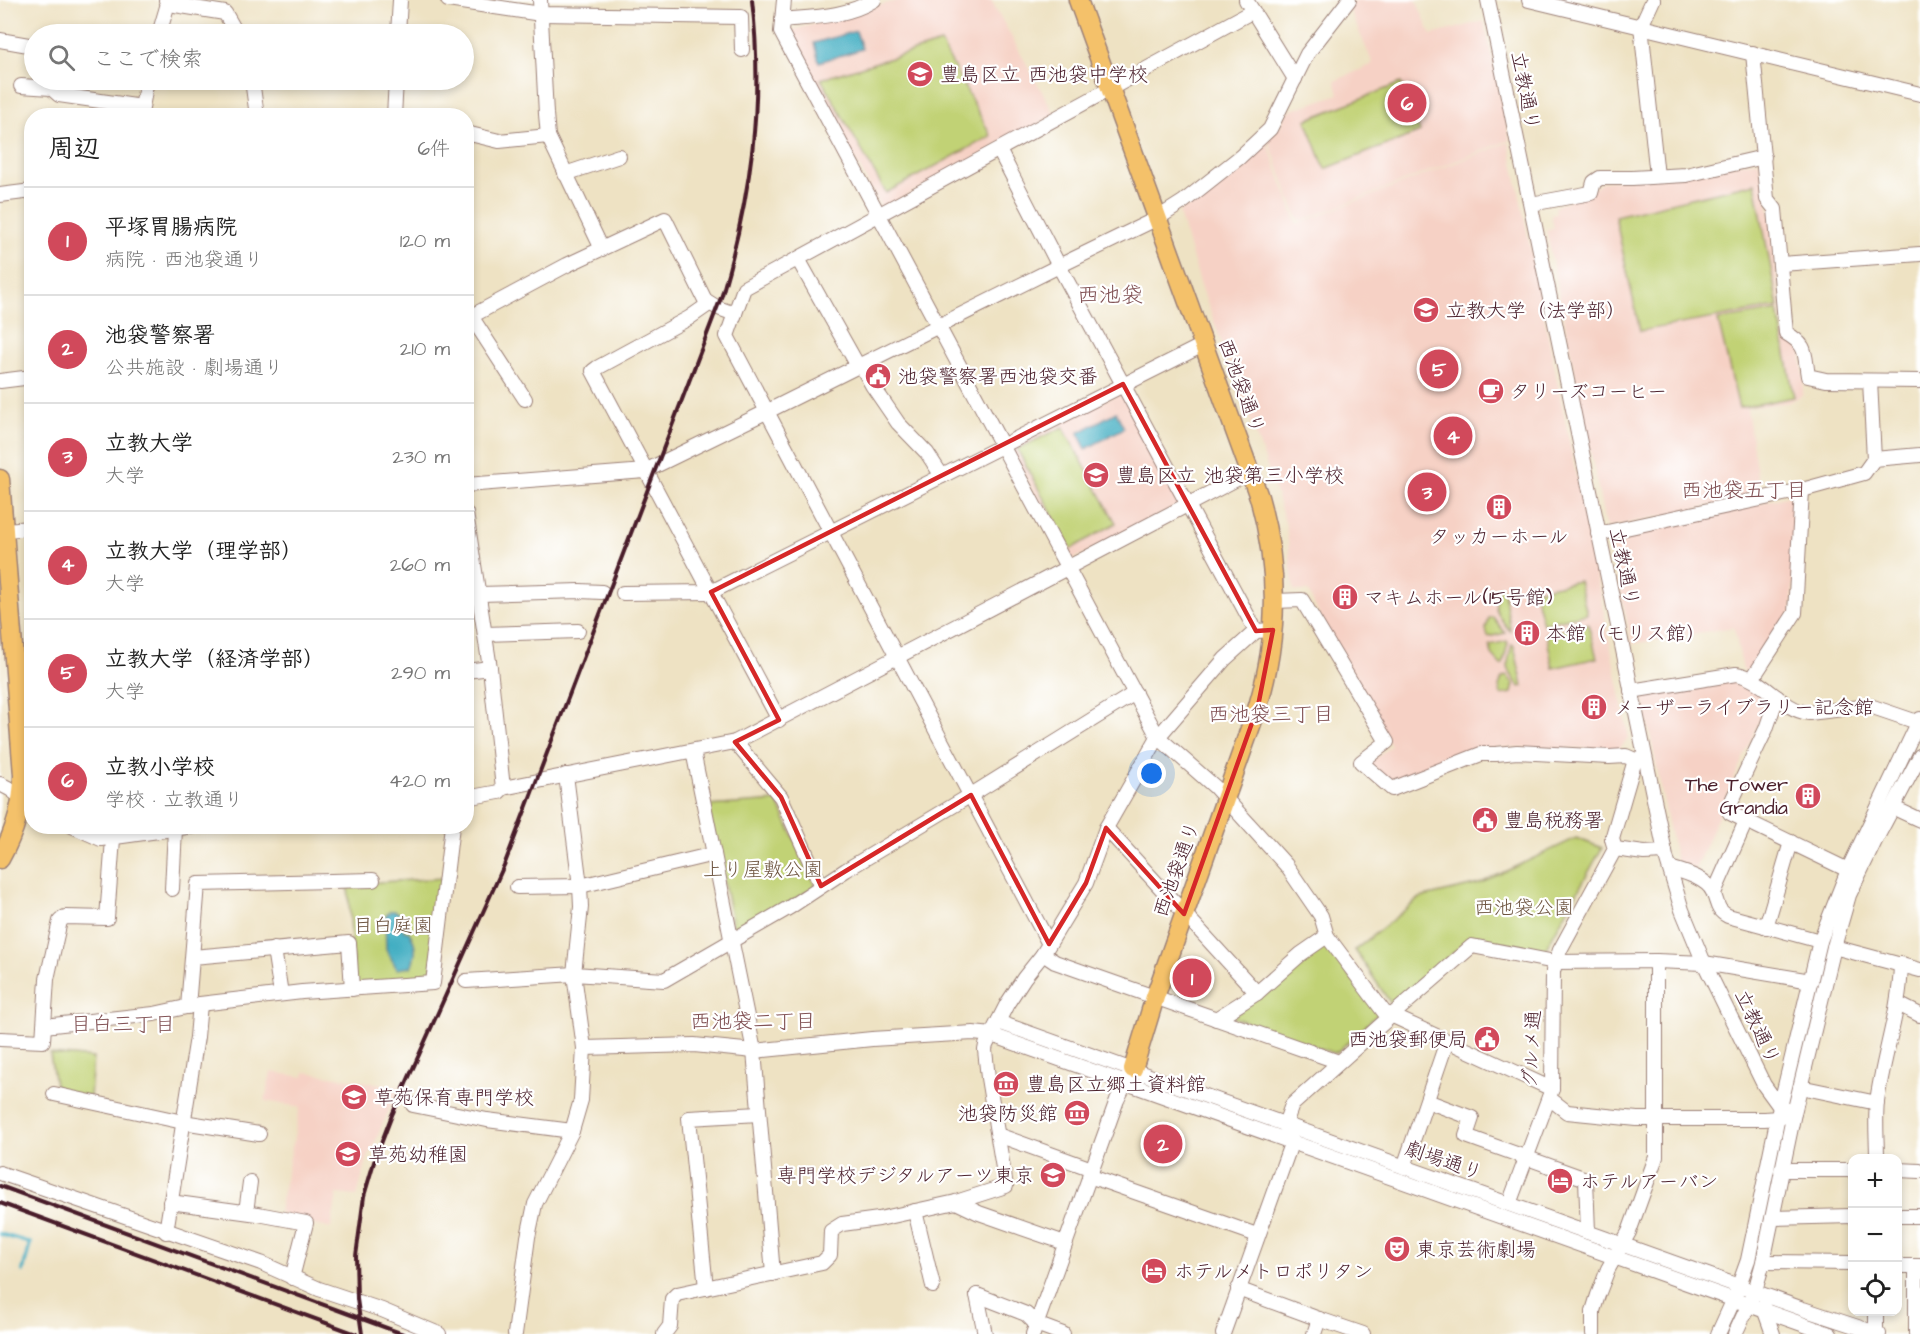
<!DOCTYPE html>
<html lang="ja">
<head>
<meta charset="utf-8">
<style>
	:root { --surface:#fff; --page:#f6f6f6; --text:#222; --muted:#767676; --line:#e0e0e0; --accent:#d1495b }
	body { margin:0; font-family:"Architects Daughter","Klee One",sans-serif; background:var(--page); color:var(--text) }
	.controls { position:absolute; right:18px; bottom:18px; display:grid; overflow:hidden; border-radius:12px; box-shadow:0 3px 9px #0003 }
	.controls button { width:54px; height:54px; display:grid; place-items:center; padding:0; border:0; border-bottom:2px solid var(--line); background:var(--surface); color:var(--text); font:30px sans-serif }
	.you { position:absolute; left:1152px; top:774px; width:21px; height:21px; margin:-15px; border:4px solid #fff; border-radius:50%; background:#1a73e8; box-shadow:0 0 0 9px #1a73e833 }
	.badge { display:grid; place-items:center; width:39px; height:39px; border-radius:50%; background:var(--accent); color:#fff; font-size:20px; font-weight:700 }
	.pin { position:absolute; translate:-50% -50%; border:3px solid #fff; box-shadow:0 2px 6px #0006 }
	.list { margin:0; padding:0; list-style:none }
	h2 { display:flex; justify-content:space-between; align-items:center; height:78px; margin:0; padding:0 24px; font-size:26px }
	h2 small { font-size:20px; font-weight:400; color:var(--muted) }
	.list li { display:grid; grid-template-columns:39px 1fr auto; gap:18px; align-items:center; box-sizing:border-box; height:108px; padding:0 24px; border-top:2px solid var(--line) }
	.list b { display:block; font-size:22px; white-space:nowrap }
	.list p { margin:0; font-size:20px; white-space:nowrap; color:var(--muted) }
	.list em { font-size:20px; font-style:normal; color:var(--muted) }
	.icon { flex:none; width:33px; height:33px; fill:none; stroke:currentColor; stroke-width:2; stroke-linecap:round; stroke-linejoin:round }
	.map { position:relative; flex:none; width:1920px; height:1334px; overflow:hidden }
	.search { position:absolute; background:var(--surface); box-shadow:0 3px 9px #0003; left:24px; top:24px; width:450px; height:66px; display:flex; align-items:center; gap:15px; box-sizing:border-box; padding:0 21px; border-radius:33px; color:var(--muted); font-size:22px }
	.panel { position:absolute; background:var(--surface); box-shadow:0 3px 9px #0003; left:24px; top:108px; width:450px; height:726px; border-radius:24px }
	.map>svg:first-child { display:block }
	.built { fill:#f6d1c5 }
	.green { fill:#c1d274; stroke:#867850; stroke-width:1.5 }
	.water { fill:#43aec2; stroke:#466676; stroke-width:1.5 }
	.lines { fill:none; stroke-linecap:round; stroke-linejoin:round }
	.stream { stroke:#43aec2; stroke-width:4 }
	.minor-casing { stroke:#9c8077; stroke-width:16 }
	.major-casing { stroke:#9c8077; stroke-width:21 }
	.minor { stroke:#fff; stroke-width:14 }
	.major { stroke:#f4c16a; stroke-width:18 }
	.rail { stroke:#4a1f2b; stroke-width:4 }
	.marked { fill:none; stroke:#d62828; stroke-width:4.5; stroke-linejoin:round }
	.labels { text-anchor:middle; stroke-width:4.5; stroke-linejoin:round; paint-order:stroke }
	.poi-label { font-size:20px; fill:#4a1f2b; stroke:#fff; text-anchor:start }
	.street-label { font-size:20px; fill:#4a1f2b; stroke:#fff }
	.park-label { font-size:20px; fill:#6e5541; stroke:#fff }
	.neighbourhood-label { font-size:21px; fill:#815154; stroke:#fff }
	.quarter-label { font-size:22px; fill:#815154; stroke:#fff }
</style>
</head>
<body>
<div class="map">
<svg width="1920" height="1334" viewBox="0 0 1920 1334">
	<rect width="100%" height="100%" fill="#fff"/>
	<filter id="ink" filterUnits="userSpaceOnUse"><feTurbulence type="fractalNoise" baseFrequency=".0167" numOctaves="2"/><feDisplacementMap in="SourceGraphic" scale="12" xChannelSelector="R" yChannelSelector="G"/><feConvolveMatrix kernelMatrix="1 2 1 2 8 2 1 2 1" color-interpolation-filters="sRGB"/></filter>
	<filter id="wash" filterUnits="userSpaceOnUse"><feTurbulence type="fractalNoise" baseFrequency=".008" numOctaves="4" result="noise"/><feDisplacementMap in="SourceGraphic" scale="24" xChannelSelector="R" yChannelSelector="G"/><feGaussianBlur stdDeviation="1.35" result="paint"/><feColorMatrix in="noise" values="0 0 0 0 0 0 0 0 0 0 0 0 0 0 0 0 0 1.4 0 .05"/><feComposite in="paint" operator="in"/></filter>
	<g filter="url(#wash)">
		<rect width="100%" height="100%" fill="#eee2c3"/>
		<g class="built">
			<path d="M899,0H991L1055,115L882,209L786,32Z"/>
			<path d="M1355,0H1416L1431,35L1484,21L1510,140L1301,221L1297,217L1268,139L1281,125L1286,112L1339,94L1335,81L1373,64L1349,8Z"/>
			<path d="M1266,139L1297,224L1509,142L1629,738L1619,749L1478,747L1389,783L1370,763L1391,746L1339,657L1308,591H1294L1286,525L1265,460L1202,289L1179,213Z"/>
			<path d="M1759,161L1770,211L1783,335L1801,349L1804,383L1802,395L1790,402L1747,408L1760,495L1606,528L1546,230L1554,228L1551,214L1556,213L1555,207L1598,186L1602,182Z"/>
			<path d="M1124,391L1183,503L1072,560L1008,446Z"/>
			<path d="M1799,494L1792,611L1754,673L1743,670L1734,627L1632,644L1609,539L1612,535Z"/>
			<path d="M1739,678L1770,696L1695,869L1676,861L1642,694Z"/>
			<path d="M271,1072L304,1077L305,1072L399,1087L367,1160L357,1196L337,1194L331,1228L308,1224L279,1212L300,1107L265,1101Z"/>
		</g>
		<g class="green">
			<path d="M941,43L991,136L886,193L821,79Z"/>
			<path d="M1401,83L1420,132L1325,169L1306,120Z"/>
			<path d="M1755,183L1778,307L1640,331L1615,216Z"/>
			<path d="M1778,310L1794,397L1739,408L1718,320Z"/>
			<path d="M1063,427L1116,523L1071,549L1017,449Z"/>
			<path d="M1579,581L1587,614L1543,624L1534,590Z"/>
			<path d="M1500,587L1503,588L1510,626V631C1495,612 1492,610 1500,587Z"/>
			<path d="M1493,617L1505,633L1488,637L1486,629L1489,618Z"/>
			<path d="M1588,624L1597,658L1553,668L1546,633Z"/>
			<path d="M1507,641L1508,643L1503,664L1501,665L1492,655L1490,645Z"/>
			<path d="M1512,644L1514,646L1523,686L1520,687C1505,669 1506,666 1512,644Z"/>
			<path d="M1507,676L1514,684L1512,693L1501,695L1499,687L1502,678Z"/>
			<path d="M777,801L816,886L735,936L708,806Z"/>
			<path d="M1576,838L1602,848L1545,950L1471,938L1391,1004L1355,950L1420,898L1479,884Z"/>
			<path d="M444,878L430,983L354,987L348,884Z"/>
			<path d="M1323,942L1379,1013L1337,1052L1333,1053L1232,1017Z"/>
			<path d="M50,1054L93,1058L90,1097L56,1091Z"/>
		</g>
		<g class="water">
			<path d="M856,31L862,49L819,62L814,43Z"/>
			<path d="M1116,412L1124,428L1086,449L1078,433Z"/>
			<path d="M390,911H395L402,915L400,919L404,931L409,932C417,945 417,953 411,967L397,969L386,949L385,917Z"/>
		</g>
		<g class="lines">
			<path class="stream" d="M0,1234L30,1243L23,1271"/>
		</g>
	</g>
	<g filter="url(#ink)">
		<g class="lines">
			<defs>
				<g id="minor">
					<path d="M166,0L175,5L225,13L237,34"/>
					<path d="M448,0L541,14L741,17L742,50"/>
					<path d="M540,0L546,114L548,136L602,249"/>
					<path d="M784,0L781,32L1158,737L1215,787L1286,865L1321,916L1327,936L1384,1012L1552,1089"/>
					<path d="M1246,0L1295,79"/>
					<path d="M1488,0L1666,857L1682,910L1704,963L1764,1085L1780,1107L1794,1113"/>
					<path d="M1529,0L1920,94"/>
					<path d="M1653,0L1641,26L1657,176"/>
					<path d="M782,20C814,17 846,17 874,0"/>
					<path d="M159,34L169,0"/>
					<path d="M398,34L400,0"/>
					<path d="M0,40L34,46"/>
					<path d="M1753,53L1767,199L1775,209L1786,333C1808,346 1804,352 1808,376L1826,380L1920,381"/>
					<path d="M252,80L257,116"/>
					<path d="M21,86L51,88L59,95L142,107"/>
					<path d="M141,113L147,80"/>
					<path d="M394,116L396,80"/>
					<path d="M466,133L499,141L548,136"/>
					<path d="M999,150L1059,266L1256,631"/>
					<path d="M565,174L619,156"/>
					<path d="M0,195L32,191"/>
					<path d="M1531,204L1591,193L1594,182L1600,178H1632L1686,175L1764,157"/>
					<path d="M798,259L858,366"/>
					<path d="M1781,264L1920,254"/>
					<path d="M709,304L689,318L597,368L593,371L779,720"/>
					<path d="M467,310L525,399"/>
					<path d="M466,319L567,265L665,219L705,300L718,308L735,314"/>
					<path d="M861,365L872,385L898,423L927,453L942,476"/>
					<path d="M0,381L32,377"/>
					<path d="M1874,459L1920,455"/>
					<path d="M466,485L645,471L766,412L1059,266L1158,218L1183,202L1240,157L1270,129L1307,54L1349,0"/>
					<path d="M466,513L490,668L503,788"/>
					<path d="M5,530L32,528"/>
					<path d="M1598,534L1802,490L1864,473L1874,459L1870,381"/>
					<path d="M623,593L711,592L1203,345"/>
					<path d="M480,594L580,591L602,592"/>
					<path d="M1275,601L1302,600L1387,742L1361,762L1392,789L1481,754H1496L1517,752L1609,757L1626,756L1635,760"/>
					<path d="M485,634L578,631"/>
					<path d="M466,671L490,668"/>
					<path d="M1752,679L1795,613L1802,490"/>
					<path d="M1631,691L1736,674C1764,678 1781,710 1809,713L1870,706L1920,723"/>
					<path d="M1777,697L1766,729L1728,809L1730,813L1848,870"/>
					<path d="M735,742L781,797L821,886"/>
					<path d="M693,751L754,1051L773,1274"/>
					<path d="M0,784L10,789L32,806"/>
					<path d="M466,798L499,792L503,788L735,742L1250,472"/>
					<path d="M1894,808L1920,820"/>
					<path d="M72,826L101,839L194,826"/>
					<path d="M1106,828L1257,993"/>
					<path d="M1615,849L1644,853L1665,852"/>
					<path d="M1670,868C1683,872 1707,878 1713,892C1718,903 1716,910 1728,916L1820,941"/>
					<path d="M517,887L580,886L714,854"/>
					<path d="M172,889L175,829"/>
					<path d="M1714,893L1746,821"/>
					<path d="M1766,927L1791,842"/>
					<path d="M1049,944L727,336L744,288L1253,11"/>
					<path d="M1834,947L1920,970"/>
					<path d="M274,949L281,994"/>
					<path d="M1043,954L1055,962L1339,1062"/>
					<path d="M193,957L349,943L352,989"/>
					<path d="M466,981L574,974L664,980L790,907L846,870L971,795L1135,693"/>
					<path d="M1898,1004L1920,1015"/>
					<path d="M188,1007L198,884L373,880"/>
					<path d="M1216,1019L1257,993L1301,954L1327,936"/>
					<path d="M998,1022L1803,1309L1879,1334"/>
					<path d="M44,1026L154,1014L200,1004L302,992L433,983L452,826"/>
					<path d="M0,1039L43,1041L47,979L60,921L65,917L107,918L113,839"/>
					<path d="M584,1048L694,1045L754,1051L872,1039L973,1033L992,1035L1830,1334"/>
					<path d="M1800,1087L1877,1103"/>
					<path d="M54,1094L183,1122L259,1134"/>
					<path d="M1549,1098L1567,1112L1637,1119H1764L1778,1118L1786,1116"/>
					<path d="M1427,1101L1472,1118L1466,1136L1586,1179L1588,1232"/>
					<path d="M413,1105L487,1120L572,1131"/>
					<path d="M998,1135L1092,1169"/>
					<path d="M1877,1158C1877,1140 1875,1121 1877,1102C1883,1055 1900,1012 1901,964"/>
					<path d="M1404,1167L1447,1041"/>
					<path d="M1781,1170H1852"/>
					<path d="M1898,1170L1920,1171"/>
					<path d="M0,1173L261,1263L319,1289L382,1310L439,1334"/>
					<path d="M1089,1176L1257,1235"/>
					<path d="M170,1202L258,1214L306,1223L292,1278"/>
					<path d="M956,1202L979,1213L1065,1243"/>
					<path d="M1509,1204L1552,1089L1553,971L1560,950L1615,849L1612,839L1635,760L1642,759"/>
					<path d="M915,1211L933,1286"/>
					<path d="M246,1212L250,1182"/>
					<path d="M1898,1216H1920"/>
					<path d="M1772,1218L1852,1216"/>
					<path d="M166,1232L197,1037L200,1004"/>
					<path d="M1763,1262L1852,1263"/>
					<path d="M1898,1266H1920"/>
					<path d="M1916,1266V1334"/>
					<path d="M706,1288L689,1118L759,1114"/>
					<path d="M1238,1289L1319,1319"/>
					<path d="M977,1295L1026,1314L1036,1324L1063,1334"/>
					<path d="M977,1295L985,1334"/>
					<path d="M1763,1306L1773,1334"/>
					<path d="M1876,1312V1333"/>
					<path d="M515,1334L528,1237L535,1204L572,1131L581,1100L584,1048L574,974L581,907L580,886L566,775"/>
					<path d="M664,1334L670,1326L672,1299L677,1294L822,1263L830,1255L831,1231L842,1224L879,1219L956,1202L1006,1186L988,1078L985,1050L986,1045L1007,1004L1024,978L1043,954L1086,883L1106,828L1158,737L1225,659L1256,631L1273,630"/>
					<path d="M1033,1334L1117,1100L1129,1076"/>
					<path d="M1223,1334L1292,1141L1285,1124L1292,1105L1391,1016L1472,946L1555,962L1656,961L1704,963L1811,981"/>
					<path d="M1314,1334L1319,1319L1363,1334"/>
					<path d="M1593,1334V1311L1598,1295L1608,1269L1629,1232L1656,1157V961"/>
					<path d="M1718,1334L1734,1299L1748,1260L1780,1107L1820,941L1848,870L1920,719"/>
					<path d="M1735,1334L1755,1291L1763,1262L1794,1113L1834,947L1849,895L1875,841L1920,756"/>
				</g>
				<g id="major">
					<path d="M1078,0L1259,497C1279,568 1279,635 1258,706L1155,997L1133,1069"/>
					<path d="M0,479L23,775C23,806 15,832 0,859"/>
				</g>
			</defs>
			<use href="#minor" class="minor-casing"/>
			<use href="#major" class="major-casing"/>
			<use href="#minor" class="minor"/>
			<use href="#major" class="major"/>
			<g class="rail">
				<path d="M0,1186L403,1334"/>
				<path d="M0,1203L356,1334"/>
				<path d="M362,1334L357,1299L356,1256L364,1196L374,1162L392,1115L505,863L722,295C751,195 764,104 752,0"/>
			</g>
		</g>
	</g>
	<path class="marked" d="M1123,384L1256,631L1273,630L1258,706L1184,914L1106,828L1086,883L1049,944L971,795L821,886L781,797L735,742L779,720L711,592Z"/>
	<defs>
		<symbol id="school-disc" viewBox="-11 -11 22 22"><circle r="9.5" fill="#d1495b" stroke="#fff"/><path d="M0-5L7-2L0 1L-7-2ZM-4 1L0 2.5L4 1V4Q0 6-4 4Z" fill="#fff"/></symbol>
		<symbol id="university-disc" viewBox="-11 -11 22 22"><circle r="9.5" fill="#d1495b" stroke="#fff"/><path d="M0-5L7-2L0 1L-7-2ZM-4 1L0 2.5L4 1V4Q0 6-4 4Z" fill="#fff"/></symbol>
		<symbol id="civic-disc" viewBox="-11 -11 22 22"><circle r="9.5" fill="#d1495b" stroke="#fff"/><path d="M-.6-6.5H3V-4.5H.6V-3L4-1V1h2V6H-6V1h2V-1L-.6-3ZM-1.2 2.5V6h2.4V2.5Z" fill="#fff"/></symbol>
		<symbol id="cafe-disc" viewBox="-11 -11 22 22"><circle r="9.5" fill="#d1495b" stroke="#fff"/><path d="M-5.5-4.5H6V0H3Q3 3.5 0 3.5H-2.5Q-5.5 3.5-5.5 0ZM3-3.2v2h1.7v-2ZM-6 4.5H4V6H-6Z" fill="#fff"/></symbol>
		<symbol id="building-disc" viewBox="-11 -11 22 22"><circle r="9.5" fill="#d1495b" stroke="#fff"/><path d="M-4-6H4V6H1V3H-1V6H-4ZM-2.5-4.3h1.7v1.8h-1.7ZM.8-4.3h1.7v1.8H.8ZM-2.5-1h1.7V.8h-1.7ZM.8-1h1.7V.8H.8Z" fill="#fff"/></symbol>
		<symbol id="museum-disc" viewBox="-11 -11 22 22"><circle r="9.5" fill="#d1495b" stroke="#fff"/><path d="M0-6L6-3V-2H-6V-3ZM-5-1h2V3h-2ZM-1-1h2V3h-2ZM3-1h2V3H3ZM-6 4H6V6H-6Z" fill="#fff"/></symbol>
		<symbol id="hotel-disc" viewBox="-11 -11 22 22"><circle r="9.5" fill="#d1495b" stroke="#fff"/><path d="M-6-4.5h1.5V1H6V5H4.5V3h-9V5H-6ZM-4 0a1.8 1.8 0 1 1 3.6 0ZM.5 0V-2.5h3Q6-2.5 6 0Z" fill="#fff"/></symbol>
		<symbol id="theatre-disc" viewBox="-11 -11 22 22"><circle r="9.5" fill="#d1495b" stroke="#fff"/><path d="M-5-5.5Q0-4 5-5.5V0Q5 5 0 6Q-5 5-5 0ZM-3.3-2.5H-1v1.5H-3.3ZM1-2.5H3.3v1.5H1ZM-2.8 1Q0 5.5 2.8 1Z" fill="#fff"/></symbol>
	</defs>
	<g fill-rule="evenodd">
		<use href="#school-disc" x="905" y="59" width="30" height="30"/>
		<use href="#university-disc" x="1411" y="295" width="30" height="30"/>
		<use href="#civic-disc" x="863" y="361" width="30" height="30"/>
		<use href="#cafe-disc" x="1476" y="376" width="30" height="30"/>
		<use href="#school-disc" x="1081" y="460" width="30" height="30"/>
		<use href="#building-disc" x="1484" y="492" width="30" height="30"/>
		<use href="#building-disc" x="1330" y="582" width="30" height="30"/>
		<use href="#building-disc" x="1512" y="618" width="30" height="30"/>
		<use href="#building-disc" x="1579" y="692" width="30" height="30"/>
		<use href="#building-disc" x="1793" y="781" width="30" height="30"/>
		<use href="#civic-disc" x="1470" y="805" width="30" height="30"/>
		<use href="#civic-disc" x="1472" y="1024" width="30" height="30"/>
		<use href="#museum-disc" x="991" y="1069" width="30" height="30"/>
		<use href="#school-disc" x="339" y="1082" width="30" height="30"/>
		<use href="#museum-disc" x="1062" y="1098" width="30" height="30"/>
		<use href="#school-disc" x="333" y="1139" width="30" height="30"/>
		<use href="#university-disc" x="1038" y="1160" width="30" height="30"/>
		<use href="#hotel-disc" x="1545" y="1166" width="30" height="30"/>
		<use href="#theatre-disc" x="1382" y="1234" width="30" height="30"/>
		<use href="#hotel-disc" x="1139" y="1256" width="30" height="30"/>
	</g>
	<g class="labels">
		<g class="poi-label">
			<text x="940" y="81">豊島区立 西池袋中学校</text>
			<text x="1446" y="317">立教大学（法学部）</text>
			<text x="898" y="383">池袋警察署西池袋交番</text>
			<text x="1510" y="398">タリーズコーヒー</text>
			<text x="1116" y="482">豊島区立 池袋第三小学校</text>
			<text x="1499" y="543" text-anchor="middle">タッカーホール</text>
			<text x="1364" y="604">マキムホール(15号館)</text>
			<text x="1546" y="640">本館（モリス館）</text>
			<text x="1614" y="714">メーザーライブラリー記念館</text>
			<text x="1788" y="791" text-anchor="end">The Tower<tspan x="1788" dy="23">Grandia</tspan></text>
			<text x="1504" y="827">豊島税務署</text>
			<text x="1468" y="1046" text-anchor="end">西池袋郵便局</text>
			<text x="1026" y="1091">豊島区立郷土資料館</text>
			<text x="374" y="1104">草苑保育専門学校</text>
			<text x="1058" y="1120" text-anchor="end">池袋防災館</text>
			<text x="368" y="1161">草苑幼稚園</text>
			<text x="1034" y="1182" text-anchor="end">専門学校デジタルアーツ東京</text>
			<text x="1580" y="1188">ホテルアーバン</text>
			<text x="1416" y="1256">東京芸術劇場</text>
			<text x="1174" y="1278">ホテルメトロポリタン</text>
		</g>
		<g class="street-label">
			<text transform="translate(1526 91) rotate(79)" y="7">立教通り</text>
			<text transform="translate(1242 386) rotate(70)" y="7">西池袋通り</text>
			<text transform="translate(1625 567) rotate(78)" y="7">立教通り</text>
			<text transform="translate(1176 869) rotate(-70)" y="7">西池袋通り</text>
			<text transform="translate(1758 1027) rotate(65)" y="7">立教通り</text>
			<text transform="translate(1531 1049) rotate(-87)" y="7">グルメ通</text>
			<text transform="translate(1444 1160) rotate(19)" y="7">劇場通り</text>
		</g>
		<g class="park-label">
			<text x="763" y="876">上り屋敷公園</text>
			<text x="1524" y="914">西池袋公園</text>
			<text x="393" y="932">目白庭園</text>
		</g>
		<g class="neighbourhood-label">
			<text x="1744" y="497">西池袋五丁目</text>
			<text x="1271" y="721">西池袋三丁目</text>
			<text x="753" y="1028">西池袋二丁目</text>
			<text x="123" y="1031">目白三丁目</text>
		</g>
		<g class="quarter-label">
			<text x="1110" y="302">西池袋</text>
		</g>
	</g>
</svg>
<div class="controls">
<button>+</button>
<button>−</button>
<button><svg class="icon" aria-label="locate" viewBox="0 0 24 24"><circle cx="12" cy="12" r="6"/><path d="M12 2v4M12 18v4M2 12h4M18 12h4"/></svg></button>
</div>
<div class="you"></div>
<div class="pin badge" style="left:1192px;top:978px">1</div>
<div class="pin badge" style="left:1163px;top:1144px">2</div>
<div class="pin badge" style="left:1427px;top:492px">3</div>
<div class="pin badge" style="left:1453px;top:436px">4</div>
<div class="pin badge" style="left:1439px;top:369px">5</div>
<div class="pin badge" style="left:1407px;top:103px">6</div>
<div class="search"><svg class="icon" aria-label="search" viewBox="0 0 24 24"><circle cx="10" cy="10" r="6"/><path d="M15 15l6 6"/></svg>ここで検索</div>
<section class="panel">
<h2>周辺<small>6件</small></h2>
<ul class="list">
<li><span class="badge">1</span><div><b>平塚胃腸病院</b><p>病院 · 西池袋通り</p></div><em>120 m</em></li>
<li><span class="badge">2</span><div><b>池袋警察署</b><p>公共施設 · 劇場通り</p></div><em>210 m</em></li>
<li><span class="badge">3</span><div><b>立教大学</b><p>大学</p></div><em>230 m</em></li>
<li><span class="badge">4</span><div><b>立教大学（理学部）</b><p>大学</p></div><em>260 m</em></li>
<li><span class="badge">5</span><div><b>立教大学（経済学部）</b><p>大学</p></div><em>290 m</em></li>
<li><span class="badge">6</span><div><b>立教小学校</b><p>学校 · 立教通り</p></div><em>420 m</em></li>
</ul>
</section>
</div>
</body>
</html>
